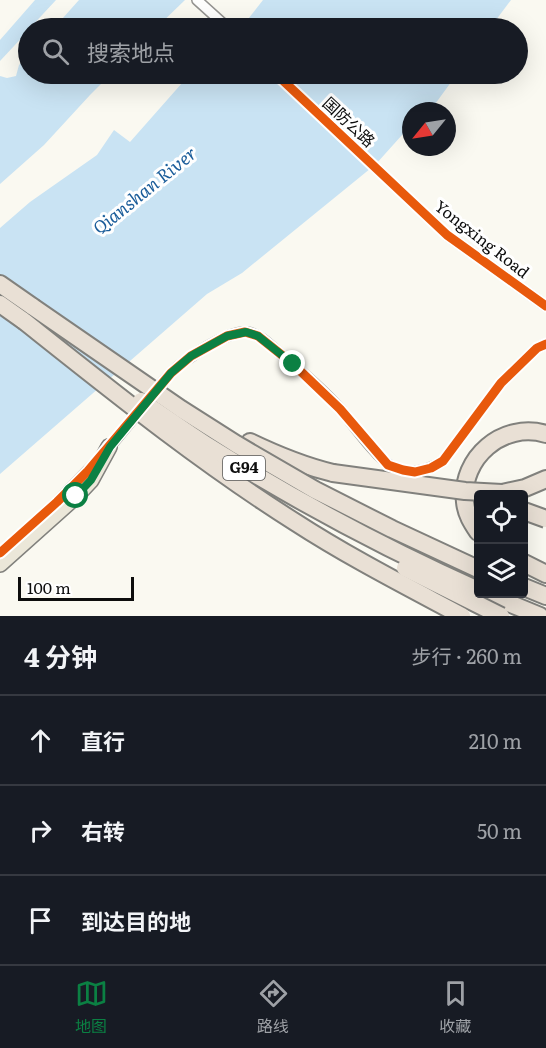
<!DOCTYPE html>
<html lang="zh">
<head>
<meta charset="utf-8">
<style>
	:root { --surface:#171b24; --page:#20242c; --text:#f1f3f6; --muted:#9ea1a6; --line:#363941; --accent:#0b8043 }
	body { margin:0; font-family:Literata,"Noto Sans SC",serif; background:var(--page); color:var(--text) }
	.controls { position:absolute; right:18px; bottom:18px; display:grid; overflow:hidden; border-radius:6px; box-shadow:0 6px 24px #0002 }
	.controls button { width:54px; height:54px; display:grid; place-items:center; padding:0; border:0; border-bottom:2px solid var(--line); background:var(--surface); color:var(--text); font:30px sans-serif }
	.compass { position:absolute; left:402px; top:102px; width:54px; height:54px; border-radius:50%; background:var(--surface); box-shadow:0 6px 24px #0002; rotate:240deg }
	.scale { position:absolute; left:18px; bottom:15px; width:116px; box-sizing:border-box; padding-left:6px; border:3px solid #0d0d0d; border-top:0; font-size:16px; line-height:21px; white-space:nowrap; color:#0d0d0d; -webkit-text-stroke:4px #fff; paint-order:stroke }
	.stop { position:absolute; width:18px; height:18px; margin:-14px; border:4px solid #0b8043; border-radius:50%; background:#fff }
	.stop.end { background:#0b8043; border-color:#fff; box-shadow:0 2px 6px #0008 }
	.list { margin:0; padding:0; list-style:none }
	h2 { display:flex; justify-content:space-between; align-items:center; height:78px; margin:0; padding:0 24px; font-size:26px }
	h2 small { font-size:20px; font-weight:400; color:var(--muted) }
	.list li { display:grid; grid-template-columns:39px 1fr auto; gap:18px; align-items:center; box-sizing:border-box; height:90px; padding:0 24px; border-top:2px solid var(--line) }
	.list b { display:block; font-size:22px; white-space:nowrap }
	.list em { font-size:20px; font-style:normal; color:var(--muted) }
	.icon { flex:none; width:33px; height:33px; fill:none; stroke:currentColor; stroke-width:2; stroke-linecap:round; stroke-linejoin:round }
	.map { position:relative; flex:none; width:546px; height:616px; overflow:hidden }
	.search { position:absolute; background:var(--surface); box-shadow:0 6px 24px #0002; left:18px; right:18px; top:18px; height:66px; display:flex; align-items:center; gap:15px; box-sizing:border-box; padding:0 21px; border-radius:33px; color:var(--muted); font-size:22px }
	.sheet { height:348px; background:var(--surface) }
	nav { display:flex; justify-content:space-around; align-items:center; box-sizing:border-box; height:84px; border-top:2px solid var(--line); background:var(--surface); font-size:16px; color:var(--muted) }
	nav a { display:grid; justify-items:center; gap:3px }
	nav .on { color:var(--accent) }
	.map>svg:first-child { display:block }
	.water { fill:#c9e3f3 }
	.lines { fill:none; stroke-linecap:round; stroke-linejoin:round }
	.minor-casing { stroke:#949390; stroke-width:12 }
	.primary-casing { stroke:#81817d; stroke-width:18 }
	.motorway-casing { stroke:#81817d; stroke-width:20 }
	.minor { stroke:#fefefd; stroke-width:9 }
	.primary { stroke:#ebe7d9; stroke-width:15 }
	.motorway { stroke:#e9e0d5; stroke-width:16 }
	.motorway-bridge-casing { stroke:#81817d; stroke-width:20; stroke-linecap:butt }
	.motorway-bridge { stroke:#e9e0d5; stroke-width:16 }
	.cycleway-casing { stroke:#fff; stroke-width:13 }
	.cycleway { stroke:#e8590c; stroke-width:9 }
	.route { stroke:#0b8043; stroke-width:8 }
	.labels { text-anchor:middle; stroke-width:6; stroke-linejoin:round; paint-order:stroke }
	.shield { fill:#fff; stroke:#565656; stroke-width:1.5 }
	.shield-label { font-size:15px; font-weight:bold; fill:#0d0d0d }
	.street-label { font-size:16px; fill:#0d0d0d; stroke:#fff }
	.water-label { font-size:18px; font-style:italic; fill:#1b5d9a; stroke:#fff }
</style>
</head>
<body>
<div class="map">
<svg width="546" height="616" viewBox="0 0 546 616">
	<rect width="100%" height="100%" fill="#faf9f1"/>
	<g class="water">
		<path d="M35,0H56L30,28H28V31L0,61V40Z"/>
		<path d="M79,0H185L156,28H54Z"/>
		<path d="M263,0H511L490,28H241Z"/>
		<path d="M28,56V74H111L90,95L44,145L0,184V76L7,78L16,76L19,65Z"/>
		<path d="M190,74H457L430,111H411V125L376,164L242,273L207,294L0,474V228L30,202L97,155L114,130L130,142Z"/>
	</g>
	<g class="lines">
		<defs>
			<g id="minor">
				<path d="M197,0L228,28"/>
				<path d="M276,74L447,235L546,306"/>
				<path d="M154,394C159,387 165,379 171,373C185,359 228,330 247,332C259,334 269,344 278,352C300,370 323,390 342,411C352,423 379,460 391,466C411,475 425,472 443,461L501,383L537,348L546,344"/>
				<path d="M108,449L141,409"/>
				<path d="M0,553L57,502L94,464"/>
			</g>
			<path id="primary" d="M0,564L76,496L91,480L109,447"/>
			<g id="motorway">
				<path d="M0,284L33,307"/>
				<path d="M0,304L24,321"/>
				<path d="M250,442C277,455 304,466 333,473"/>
				<path d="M502,493L525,488L546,479"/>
				<path d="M478,532C472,523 466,514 465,502C460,458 503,421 546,434"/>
				<path d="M524,563L546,574"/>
				<path d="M524,587L546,596"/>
				<path d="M487,594L540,616"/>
			</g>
		</defs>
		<use href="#minor" class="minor-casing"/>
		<use href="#primary" class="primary-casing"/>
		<use href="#motorway" class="motorway-casing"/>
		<use href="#minor" class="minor"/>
		<use href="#primary" class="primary"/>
		<use href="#motorway" class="motorway"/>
		<defs>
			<g id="motorway-bridge">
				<path d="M33,307L181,409L236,444L315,490L392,529L478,569"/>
				<path d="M24,321C112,391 200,462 295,522C349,557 406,586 462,616"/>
				<path d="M141,401C163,415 184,431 205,444C293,499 384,548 478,590"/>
				<path d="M333,473L465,491L502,493"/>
				<path d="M524,511L546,519"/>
				<path d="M405,568L501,616"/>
			</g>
		</defs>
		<use href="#motorway-bridge" class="motorway-bridge-casing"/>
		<use href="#motorway-bridge" class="motorway-bridge"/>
		<defs>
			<g id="cycleway">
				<path d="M276,74L447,235L546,306"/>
				<path d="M0,553L57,502L88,471L171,373L191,356L227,336L245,332L258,336L293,364L340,409L388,465L403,470L415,472L431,468L443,461L501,383L537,348L546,344"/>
			</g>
		</defs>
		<use href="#cycleway" class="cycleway-casing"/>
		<use href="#cycleway" class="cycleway"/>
	</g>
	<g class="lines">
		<path class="route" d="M76,496L91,480L110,447L171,373L191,356L227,336L246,332L258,336L293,364"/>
	</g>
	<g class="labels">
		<rect class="shield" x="223" y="456" width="42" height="24" rx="4.5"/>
		<g class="shield-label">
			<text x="244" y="473">G94</text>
		</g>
		<g class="street-label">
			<text transform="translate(349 122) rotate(43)" y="6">国防公路</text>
			<text transform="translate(482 239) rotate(38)" y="6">Yongxing Road</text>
		</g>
		<g class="water-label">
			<text transform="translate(145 191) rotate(-39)" y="6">Qianshan River</text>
		</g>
	</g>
</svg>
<div class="controls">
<button><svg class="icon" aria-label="locate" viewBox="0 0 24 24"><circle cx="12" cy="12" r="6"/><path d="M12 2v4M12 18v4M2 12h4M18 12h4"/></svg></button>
<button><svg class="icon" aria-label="layers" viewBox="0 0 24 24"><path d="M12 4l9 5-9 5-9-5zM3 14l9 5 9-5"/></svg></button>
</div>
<svg class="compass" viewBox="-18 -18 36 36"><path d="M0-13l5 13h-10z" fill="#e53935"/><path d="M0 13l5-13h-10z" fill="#9ea1a6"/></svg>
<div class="scale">100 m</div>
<div class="stop" style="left:76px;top:496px"></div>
<div class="stop end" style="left:293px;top:364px"></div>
<div class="search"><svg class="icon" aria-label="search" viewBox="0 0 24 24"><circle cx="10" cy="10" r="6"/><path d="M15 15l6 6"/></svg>搜索地点</div>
</div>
<section class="sheet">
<h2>4 分钟<small>步行 · 260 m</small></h2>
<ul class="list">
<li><svg class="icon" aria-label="ahead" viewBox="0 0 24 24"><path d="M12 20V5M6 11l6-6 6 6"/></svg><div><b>直行</b></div><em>210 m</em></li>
<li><svg class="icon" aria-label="right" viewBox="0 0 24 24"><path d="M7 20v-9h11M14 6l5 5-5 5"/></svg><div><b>右转</b></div><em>50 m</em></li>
<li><svg class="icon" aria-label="arrive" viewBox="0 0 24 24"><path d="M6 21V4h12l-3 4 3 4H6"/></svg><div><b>到达目的地</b></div></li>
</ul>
</section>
<nav>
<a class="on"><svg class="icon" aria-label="map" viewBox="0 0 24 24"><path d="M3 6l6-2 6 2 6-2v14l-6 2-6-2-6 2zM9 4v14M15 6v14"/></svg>地图</a>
<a><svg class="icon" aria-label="directions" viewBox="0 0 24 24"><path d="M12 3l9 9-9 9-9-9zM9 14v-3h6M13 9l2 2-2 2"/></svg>路线</a>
<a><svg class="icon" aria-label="saved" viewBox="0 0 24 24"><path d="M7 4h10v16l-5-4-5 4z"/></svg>收藏</a>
</nav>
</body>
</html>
